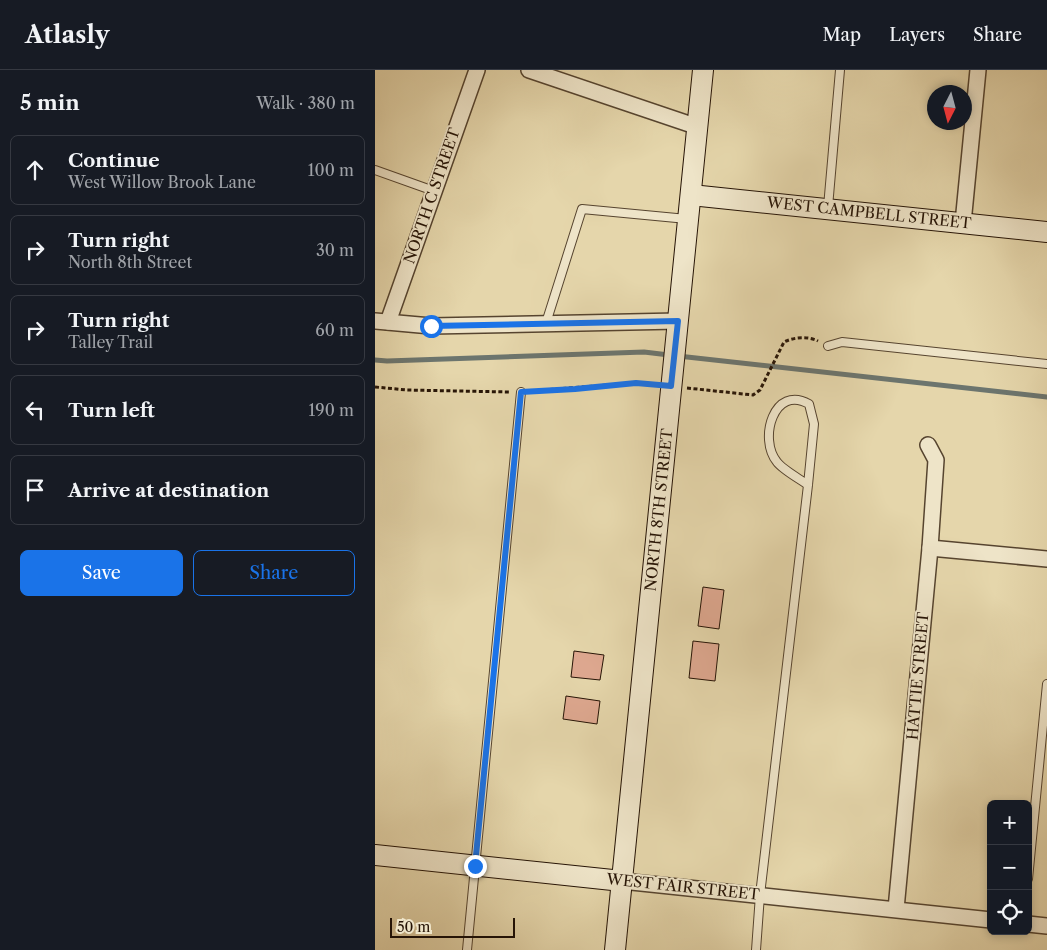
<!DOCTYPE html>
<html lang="en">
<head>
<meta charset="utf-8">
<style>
	:root { --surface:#171b24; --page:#20242c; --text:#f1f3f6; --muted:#9ea1a6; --line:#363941; --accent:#1a73e8 }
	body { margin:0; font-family:"Libre Caslon Text",serif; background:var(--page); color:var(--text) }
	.controls { position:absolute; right:15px; bottom:15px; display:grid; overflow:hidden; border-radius:8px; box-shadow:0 2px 8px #0003 }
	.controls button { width:45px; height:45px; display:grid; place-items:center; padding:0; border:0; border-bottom:1px solid var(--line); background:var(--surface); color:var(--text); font:25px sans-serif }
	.compass { position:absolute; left:552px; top:15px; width:45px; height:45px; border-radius:50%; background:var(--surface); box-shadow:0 2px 8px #0003; rotate:186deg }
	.scale { position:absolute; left:15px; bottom:12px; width:125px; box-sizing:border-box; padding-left:5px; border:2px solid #261406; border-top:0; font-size:14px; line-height:18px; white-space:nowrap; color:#261406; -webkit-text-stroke:4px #eee4c8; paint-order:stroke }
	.stop { position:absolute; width:15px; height:15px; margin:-11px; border:4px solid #1a73e8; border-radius:50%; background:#fff }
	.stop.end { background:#1a73e8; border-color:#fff; box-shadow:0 1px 5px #0008 }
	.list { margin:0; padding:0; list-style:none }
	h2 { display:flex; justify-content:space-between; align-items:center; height:65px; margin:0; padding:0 20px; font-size:21px }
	h2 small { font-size:16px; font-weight:400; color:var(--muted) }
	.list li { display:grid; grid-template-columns:32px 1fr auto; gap:15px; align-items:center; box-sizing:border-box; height:70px; margin:0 10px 10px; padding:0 10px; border:1px solid var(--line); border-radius:8px }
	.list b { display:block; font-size:19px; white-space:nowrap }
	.list p { margin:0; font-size:16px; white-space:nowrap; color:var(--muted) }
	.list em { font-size:16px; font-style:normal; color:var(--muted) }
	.actions { display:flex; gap:10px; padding:15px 20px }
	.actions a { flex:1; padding:11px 0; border:1px solid var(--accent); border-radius:8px; text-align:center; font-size:18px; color:var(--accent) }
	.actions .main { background:var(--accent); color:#fff }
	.icon { flex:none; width:28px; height:28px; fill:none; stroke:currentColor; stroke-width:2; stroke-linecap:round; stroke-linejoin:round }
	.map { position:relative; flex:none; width:672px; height:880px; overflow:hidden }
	header { display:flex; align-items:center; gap:30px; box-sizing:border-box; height:70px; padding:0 25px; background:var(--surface); border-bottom:1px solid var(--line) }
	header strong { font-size:24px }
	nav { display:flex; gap:28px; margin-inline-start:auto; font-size:18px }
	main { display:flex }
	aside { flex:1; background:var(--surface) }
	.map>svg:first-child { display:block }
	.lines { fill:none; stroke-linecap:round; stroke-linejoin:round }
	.stream { stroke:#6c756e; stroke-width:5 }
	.building { fill:#dea890; stroke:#261406 }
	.lane-casing { stroke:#56442f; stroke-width:10 }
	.street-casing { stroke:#56442f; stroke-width:18 }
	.secondary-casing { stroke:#261406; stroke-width:22 }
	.path { stroke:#261406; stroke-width:3; stroke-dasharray:4 2.5; stroke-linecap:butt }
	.lane { stroke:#eee4c8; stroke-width:8 }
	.street { stroke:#eee4c8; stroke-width:15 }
	.secondary { stroke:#eee4c8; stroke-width:20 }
	.route { stroke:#1a73e8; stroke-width:6 }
	.labels { text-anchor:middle; stroke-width:4; stroke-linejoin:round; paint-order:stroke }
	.street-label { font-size:15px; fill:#261406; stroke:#eee4c8 }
</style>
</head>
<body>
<header>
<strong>Atlasly</strong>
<nav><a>Map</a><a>Layers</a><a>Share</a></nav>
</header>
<main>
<aside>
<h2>5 min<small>Walk · 380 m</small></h2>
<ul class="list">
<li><svg class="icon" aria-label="ahead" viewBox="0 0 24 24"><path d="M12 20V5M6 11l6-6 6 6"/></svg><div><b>Continue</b><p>West Willow Brook Lane</p></div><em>100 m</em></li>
<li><svg class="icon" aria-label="right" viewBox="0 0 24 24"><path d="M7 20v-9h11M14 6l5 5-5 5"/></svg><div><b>Turn right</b><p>North 8th Street</p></div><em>30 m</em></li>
<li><svg class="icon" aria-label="right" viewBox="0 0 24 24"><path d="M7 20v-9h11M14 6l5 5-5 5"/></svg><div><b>Turn right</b><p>Talley Trail</p></div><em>60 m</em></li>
<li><svg class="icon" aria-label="left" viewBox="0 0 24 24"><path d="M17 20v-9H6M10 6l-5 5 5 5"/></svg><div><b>Turn left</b></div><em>190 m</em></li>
<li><svg class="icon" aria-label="arrive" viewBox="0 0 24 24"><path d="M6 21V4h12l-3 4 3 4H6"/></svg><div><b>Arrive at destination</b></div></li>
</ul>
<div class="actions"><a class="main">Save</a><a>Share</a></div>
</aside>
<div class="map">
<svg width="672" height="880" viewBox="0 0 672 880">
	<rect width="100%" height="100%" fill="#e5d6ab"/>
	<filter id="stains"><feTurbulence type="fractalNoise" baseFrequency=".004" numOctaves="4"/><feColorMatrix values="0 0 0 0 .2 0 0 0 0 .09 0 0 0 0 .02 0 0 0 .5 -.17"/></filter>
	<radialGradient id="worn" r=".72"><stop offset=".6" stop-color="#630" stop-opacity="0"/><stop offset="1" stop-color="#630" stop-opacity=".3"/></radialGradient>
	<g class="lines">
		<g class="stream">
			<path d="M303,286L672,327"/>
			<path d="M0,290L12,291L269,282L294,285"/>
		</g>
	</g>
	<g class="building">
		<path d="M328,517L349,520L344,559L323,556Z"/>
		<path d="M318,571L344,574L340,611L314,608Z"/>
		<path d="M199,581L229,585L225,610L196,607Z"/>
		<path d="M191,626L225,631L222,654L188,649Z"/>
	</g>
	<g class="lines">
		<defs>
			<g id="lane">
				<path d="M0,100L59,121"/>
				<path d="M453,137L465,0"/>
				<path d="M171,253L207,139L312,149"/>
				<path d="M453,276L467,272L672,294"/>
				<path d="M653,809L672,614"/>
				<path d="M92,880L146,322"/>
				<path d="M381,880L385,825L433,415L439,354L434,334C399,314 383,369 402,392C408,400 425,409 433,415"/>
			</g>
			<g id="street">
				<path d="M154,0L323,57"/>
				<path d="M588,153L603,0"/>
				<path d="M0,251L56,256L303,251"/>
				<path d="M13,252L102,0"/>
				<path d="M555,478L672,489"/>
				<path d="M247,811L616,850"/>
				<path d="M521,839L555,478L561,390L553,375"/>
				<path d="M653,854L672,856"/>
			</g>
			<g id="secondary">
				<path d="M316,125L672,162"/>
				<path d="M0,785L247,811"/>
				<path d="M240,880L328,0"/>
			</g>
		</defs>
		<use href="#lane" class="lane-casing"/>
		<use href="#street" class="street-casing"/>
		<use href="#secondary" class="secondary-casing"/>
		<g class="path">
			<path d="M0,317L32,320L134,322"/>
			<path d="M312,318L378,325L385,320L409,272C419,267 433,266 443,271"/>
			<path d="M155,321L261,313L279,314"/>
		</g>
		<use href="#lane" class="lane"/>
		<use href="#street" class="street"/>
		<use href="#secondary" class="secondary"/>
	</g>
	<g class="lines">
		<path class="route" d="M56,256L303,251L296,316L261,313L200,319L146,322L100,796"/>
	</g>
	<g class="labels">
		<g class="street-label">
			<text transform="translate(57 126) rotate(-71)" y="5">NORTH C STREET</text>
			<text transform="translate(494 143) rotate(6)" y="5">WEST CAMPBELL STREET</text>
			<text transform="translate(284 440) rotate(-84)" y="5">NORTH 8TH STREET</text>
			<text transform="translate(543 606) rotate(-85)" y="5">HATTIE STREET</text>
			<text transform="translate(308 817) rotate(6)" y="5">WEST FAIR STREET</text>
		</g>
	</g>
	<rect width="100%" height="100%" filter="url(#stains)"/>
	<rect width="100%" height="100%" fill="url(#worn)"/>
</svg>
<div class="controls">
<button>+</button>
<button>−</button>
<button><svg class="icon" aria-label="locate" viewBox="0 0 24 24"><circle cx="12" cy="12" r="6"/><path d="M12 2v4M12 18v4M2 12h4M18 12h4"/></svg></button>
</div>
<svg class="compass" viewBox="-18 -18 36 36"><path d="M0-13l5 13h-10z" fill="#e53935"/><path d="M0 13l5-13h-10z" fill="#9ea1a6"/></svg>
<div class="scale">50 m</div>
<div class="stop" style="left:56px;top:256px"></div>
<div class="stop end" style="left:100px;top:796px"></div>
</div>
</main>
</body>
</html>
